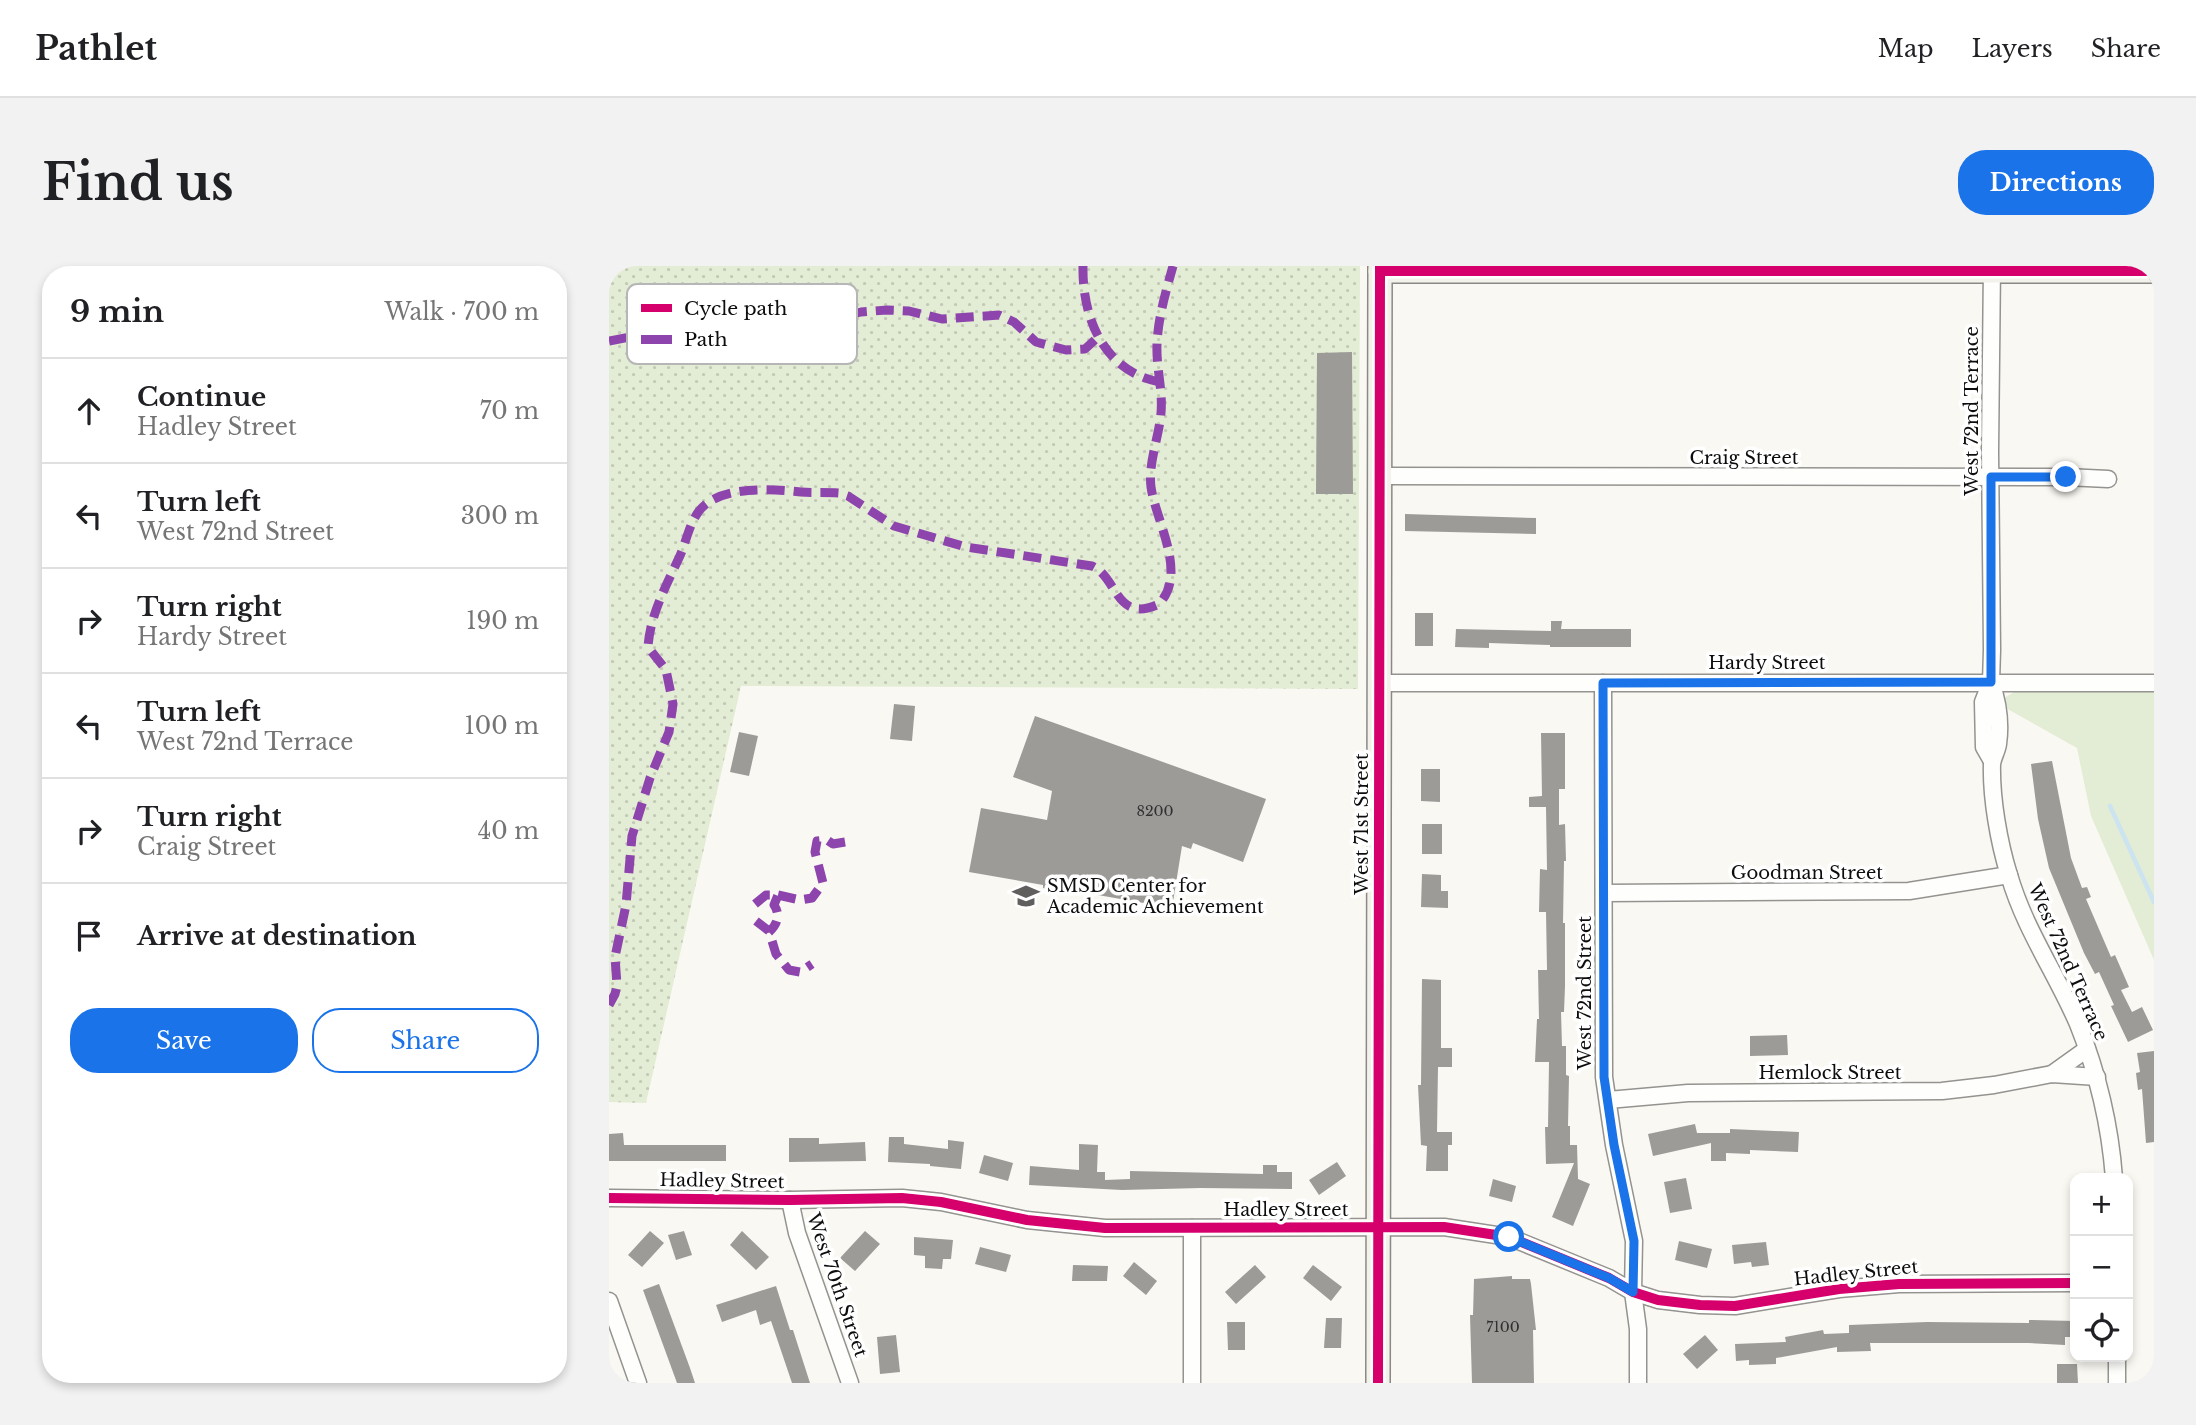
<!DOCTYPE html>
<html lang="en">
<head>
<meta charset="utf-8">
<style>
	:root { --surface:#fff; --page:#f2f2f2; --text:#202124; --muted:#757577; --line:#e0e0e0; --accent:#1a73e8 }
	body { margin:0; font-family:"Libre Baskerville",serif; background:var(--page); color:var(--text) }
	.controls { position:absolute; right:21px; bottom:21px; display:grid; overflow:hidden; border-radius:14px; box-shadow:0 4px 10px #0003 }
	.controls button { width:63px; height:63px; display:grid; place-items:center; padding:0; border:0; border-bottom:2px solid var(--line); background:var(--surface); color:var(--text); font:35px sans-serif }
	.stop { position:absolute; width:21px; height:21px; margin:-16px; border:5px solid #1a73e8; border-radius:50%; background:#fff }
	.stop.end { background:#1a73e8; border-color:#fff; box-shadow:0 2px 7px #0008 }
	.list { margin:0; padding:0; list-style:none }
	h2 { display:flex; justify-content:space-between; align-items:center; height:91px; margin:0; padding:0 28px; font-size:30px }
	h2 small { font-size:23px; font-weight:400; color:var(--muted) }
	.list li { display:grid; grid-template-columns:46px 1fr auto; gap:21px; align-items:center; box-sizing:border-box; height:105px; padding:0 28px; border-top:2px solid var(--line) }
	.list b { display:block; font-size:26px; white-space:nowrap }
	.list p { margin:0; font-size:23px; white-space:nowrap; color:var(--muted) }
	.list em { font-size:23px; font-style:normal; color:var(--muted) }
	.actions { display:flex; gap:14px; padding:21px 28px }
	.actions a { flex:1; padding:16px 0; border:2px solid var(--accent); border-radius:28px; text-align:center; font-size:24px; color:var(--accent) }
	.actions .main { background:var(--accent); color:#fff }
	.icon { flex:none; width:38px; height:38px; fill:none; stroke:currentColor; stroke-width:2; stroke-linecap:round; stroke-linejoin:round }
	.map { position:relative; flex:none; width:1545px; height:1117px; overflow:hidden; border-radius:28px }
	header { display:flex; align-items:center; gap:42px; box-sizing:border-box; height:98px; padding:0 35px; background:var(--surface); border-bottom:2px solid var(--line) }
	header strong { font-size:33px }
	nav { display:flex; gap:38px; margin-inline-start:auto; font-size:24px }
	.intro { display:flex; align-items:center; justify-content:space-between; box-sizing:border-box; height:168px; padding:0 42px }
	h1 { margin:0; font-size:49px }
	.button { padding:18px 32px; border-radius:28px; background:var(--accent); color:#fff; font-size:24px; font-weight:700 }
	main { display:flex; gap:42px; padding:0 42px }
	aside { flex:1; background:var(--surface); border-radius:28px; box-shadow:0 4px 10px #0003 }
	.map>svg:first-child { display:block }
	.grass { fill:url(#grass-dots) }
	.park { fill:#e3ecd4 }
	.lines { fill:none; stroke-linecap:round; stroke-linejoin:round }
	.stream { stroke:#cce4f0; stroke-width:4.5 }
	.building { fill:#9d9b98 }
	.street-casing { stroke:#949390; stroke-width:19 }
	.secondary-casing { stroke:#8a8987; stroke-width:26 }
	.street { stroke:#fefefd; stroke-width:16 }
	.secondary { stroke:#f3f2ea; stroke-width:23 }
	.quiet { stroke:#8e44ad; stroke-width:9; stroke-dasharray:18 9; stroke-linecap:butt }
	.cycleway-casing { stroke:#fff; stroke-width:15 }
	.cycleway { stroke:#d6006c; stroke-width:10 }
	.route { stroke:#1a73e8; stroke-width:9 }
	.labels { text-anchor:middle; stroke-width:7; stroke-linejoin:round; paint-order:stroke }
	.number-label { font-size:14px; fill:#313030 }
	.street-label { font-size:18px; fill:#0d0d0d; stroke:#fff }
	.poi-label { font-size:18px; fill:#0d0d0d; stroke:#fff; text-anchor:start }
	.key { fill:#fff; stroke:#b6b6b6; stroke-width:2 }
	.key-label { font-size:19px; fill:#0d0d0d }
</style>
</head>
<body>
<header>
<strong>Pathlet</strong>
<nav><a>Map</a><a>Layers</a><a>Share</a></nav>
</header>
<div class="intro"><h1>Find us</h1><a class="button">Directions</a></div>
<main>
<aside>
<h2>9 min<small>Walk · 700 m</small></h2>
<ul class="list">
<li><svg class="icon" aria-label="ahead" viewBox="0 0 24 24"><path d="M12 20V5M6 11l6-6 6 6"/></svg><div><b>Continue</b><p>Hadley Street</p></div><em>70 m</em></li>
<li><svg class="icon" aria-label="left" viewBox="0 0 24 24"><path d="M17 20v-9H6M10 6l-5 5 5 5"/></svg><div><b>Turn left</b><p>West 72nd Street</p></div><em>300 m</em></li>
<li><svg class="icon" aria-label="right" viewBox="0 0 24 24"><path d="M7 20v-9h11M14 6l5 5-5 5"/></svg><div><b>Turn right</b><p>Hardy Street</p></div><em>190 m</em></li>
<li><svg class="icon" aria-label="left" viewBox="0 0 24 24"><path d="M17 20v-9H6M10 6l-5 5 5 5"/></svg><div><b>Turn left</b><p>West 72nd Terrace</p></div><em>100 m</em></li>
<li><svg class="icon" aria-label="right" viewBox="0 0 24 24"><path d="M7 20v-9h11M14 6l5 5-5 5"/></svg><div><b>Turn right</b><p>Craig Street</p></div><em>40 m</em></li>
<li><svg class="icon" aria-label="arrive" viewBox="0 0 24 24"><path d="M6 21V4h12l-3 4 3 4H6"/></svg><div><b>Arrive at destination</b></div></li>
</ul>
<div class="actions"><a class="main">Save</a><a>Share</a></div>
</aside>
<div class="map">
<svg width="1545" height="1117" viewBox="0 0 1545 1117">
	<defs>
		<pattern id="grass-dots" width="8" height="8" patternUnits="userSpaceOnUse" patternTransform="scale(1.75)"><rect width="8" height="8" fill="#e3ecd4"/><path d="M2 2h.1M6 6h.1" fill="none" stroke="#c2c9b5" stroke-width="1.8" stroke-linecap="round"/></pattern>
	</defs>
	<rect width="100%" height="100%" fill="#faf8f2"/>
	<path class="grass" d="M0,0H751L749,423L132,420L37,837L0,836Z"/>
	<path class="park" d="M1409,424H1545V694L1482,550L1468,482L1395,441V432Z"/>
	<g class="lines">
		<path class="stream" d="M1501,540L1545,636"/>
	</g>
	<g class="building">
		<path d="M743,86L744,228H707L708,87Z"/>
		<path d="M796,248L927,252V268L796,265Z"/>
		<rect x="806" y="347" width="18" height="33"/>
		<path d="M942,355H953L952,363H1022V381H941V379L880,377V382L846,381L847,363L942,365Z"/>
		<path d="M285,438L306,440L303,475L281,473Z"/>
		<path d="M426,450L657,533L634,596L584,577L582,583L573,580L563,642L449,622L448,625L434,622V619L360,606L372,542L438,554L443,525L404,511Z"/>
		<path d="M130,466L149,470L140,510L121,506Z"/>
		<path d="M932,467H956V523H950V559L956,558L957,595H955L954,657H956V720L955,746H952L953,780H957V809L960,810L959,860H961V879H968L969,913L981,918L964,960L943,951L965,897L937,898L936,861H939L940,796H926L928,753H930L929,704H938L937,646H930L931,603L938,604L937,541H920V531L933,530Z"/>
		<path d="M1443,495L1462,592L1473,622L1478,621L1482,631L1477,633L1502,691L1506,689L1520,721L1512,724L1523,746L1533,741L1544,764L1519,776L1502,740L1505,739L1490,706L1486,708L1475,687L1440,602L1429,553L1422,498Z"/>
		<path d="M812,503H831V536L812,535Z"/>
		<rect x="813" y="558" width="20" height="30"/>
		<path d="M813,608L832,609V625H839V642L812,641Z"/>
		<path d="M813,713L832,714V782H843V801H829L828,866H843V879H839V905H817L818,880L812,879L809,819H812Z"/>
		<path d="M1178,769L1179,789L1141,790V770Z"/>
		<path d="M1545,785V876L1537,877L1533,823L1529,824L1527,807L1531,806L1528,787Z"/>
		<path d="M1086,858L1088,867H1121V863L1190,866L1189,886L1141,884V888L1117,887V895H1102V877L1044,890L1039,868Z"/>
		<path d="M14,867L15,879H117V895H0V868Z"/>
		<path d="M280,871H295V878L339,883V874L355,876L352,903L321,900V898L279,896Z"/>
		<path d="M180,872H210V878L256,876L257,895L180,896Z"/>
		<path d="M470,878L489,879L488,906H496V914L521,913V905L654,908V899H668V906H683V923L591,922L513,924L420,919L421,900L470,904Z"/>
		<path d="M375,889L404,897L399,915L370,907Z"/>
		<path d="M728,896L737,910L710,929L700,914Z"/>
		<path d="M1077,912L1083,943L1061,947L1055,916Z"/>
		<path d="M884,913L907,920L903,936L880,930Z"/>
		<path d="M41,965L55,977L33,1001L19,989Z"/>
		<path d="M75,965L83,989L67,994L59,969Z"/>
		<path d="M133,965L160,991L147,1004L121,979Z"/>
		<path d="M256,965L271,978L246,1005L231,992Z"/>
		<path d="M305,971L344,974L342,993H334L333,1003L316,1002V990L305,989Z"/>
		<path d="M1070,975L1103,983L1098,1002L1066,994Z"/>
		<path d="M1157,976L1160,999L1143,1001L1142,996L1125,998L1123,979Z"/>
		<path d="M371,981L402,989L397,1006L366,998Z"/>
		<path d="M525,996L548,1015L537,1029L514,1010Z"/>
		<path d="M464,999L499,1000L498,1015H463Z"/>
		<path d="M646,999L657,1011L627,1038L616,1026Z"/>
		<path d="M704,999L733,1021L722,1035L694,1012Z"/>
		<path d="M903,1010V1013H921L922,1018L927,1064H924L925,1117H863L861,1049H864L865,1013Z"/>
		<path d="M50,1018L81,1102L86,1117H68L34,1024Z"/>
		<path d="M167,1020L181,1064H184L201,1117H183L162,1055L151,1059L147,1044L113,1056L107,1039Z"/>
		<path d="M717,1052H733L732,1082H715Z"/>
		<path d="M1420,1054L1466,1055V1071H1456V1079L1419,1077H1261L1262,1085L1228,1086V1081L1167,1092V1098L1140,1099V1094L1127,1095L1126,1078L1177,1076L1176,1071L1214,1064L1215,1068L1240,1067V1059L1318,1056L1420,1057Z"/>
		<path d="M618,1056H636V1084H619Z"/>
		<path d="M287,1069L291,1106L271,1108L268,1071Z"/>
		<path d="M1096,1069L1109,1084L1088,1103L1074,1088Z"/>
		<path d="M1448,1098H1468L1469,1117H1448Z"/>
	</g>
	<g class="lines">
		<defs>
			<g id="street">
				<path d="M1383,0L1381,185L1383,384L1382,416L1374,436L1375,481L1383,495"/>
				<path d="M771,210L1457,211L1499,213"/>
				<path d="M1382,416C1389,436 1392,457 1389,478C1388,485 1384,491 1383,498C1382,532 1390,577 1400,609C1416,664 1447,707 1469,758C1489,808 1501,859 1505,912"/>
				<path d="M771,417H1545"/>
				<path d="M994,417L995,811L1005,879L1025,975L1024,1026L1029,1063V1117"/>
				<path d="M995,627L1300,625L1400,609"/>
				<path d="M1443,808L1478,783"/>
				<path d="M999,834L1079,827L1333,825L1385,819L1443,808L1488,811"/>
				<path d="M0,932L181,934L293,932L332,936L418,954L496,962L835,961L900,971L1000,1012L1024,1026L1049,1034L1091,1039L1126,1040L1230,1023L1290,1018L1466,1017"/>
				<path d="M181,934L188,967L241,1117"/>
				<path d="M0,1035L29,1117"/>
				<path d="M583,1117V962"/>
				<path d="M1508,1117V1091"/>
			</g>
			<g id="secondary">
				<path d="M771,5H1545"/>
				<path d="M769,1117L771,0"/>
			</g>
		</defs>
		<use href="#street" class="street-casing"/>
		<use href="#secondary" class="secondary-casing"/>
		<use href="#street" class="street"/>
		<use href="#secondary" class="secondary"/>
		<g class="quiet">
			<path d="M474,0C473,52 495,106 551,116"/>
			<path d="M0,75L46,66H73L134,57L167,60L209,57L252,46L278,44L300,45L333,53L390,49L405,56L427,76L457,84L476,83L488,72"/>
			<path d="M169,629L191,634L203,632L214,617L206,586L208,575L218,574L224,578L242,575"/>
			<path d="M146,638L157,629H169L165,639C172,649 168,659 160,666"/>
			<path d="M147,655L160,665L167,688L180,704L191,706L203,698"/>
			<path d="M0,739L6,728L8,719L6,691L17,639L23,570L41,512L60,466L64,438L57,404L39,381C41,350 56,322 69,294C77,278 79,260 90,245C110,219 163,223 192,226C205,227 218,226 230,227L239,230L285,260L357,281L483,300C509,311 506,358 550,338C579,307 547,256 542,221C539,197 550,171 552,147C554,124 547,101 548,78C549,52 557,25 564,0"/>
		</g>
		<defs>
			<g id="cycleway">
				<path d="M771,5H1545"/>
				<path d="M0,932L181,934L293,932L332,936L418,954L496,962L835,961L900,971L1000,1012L1024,1026L1049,1034L1091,1039L1126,1040L1230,1023L1290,1018L1466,1017"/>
				<path d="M769,1117L771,0"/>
			</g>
		</defs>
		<use href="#cycleway" class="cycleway-casing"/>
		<use href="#cycleway" class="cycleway"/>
	</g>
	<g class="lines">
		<path class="route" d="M900,971L1000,1012L1024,1026L1025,975L1005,879L995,811L994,417L1382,416V211H1457"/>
	</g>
	<defs>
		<symbol id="school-bare" viewBox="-9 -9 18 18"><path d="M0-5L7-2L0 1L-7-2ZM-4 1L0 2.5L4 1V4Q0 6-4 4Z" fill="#605f5d" stroke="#fff" stroke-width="2.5" paint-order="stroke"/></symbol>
	</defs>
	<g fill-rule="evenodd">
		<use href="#school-bare" x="398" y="611" width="38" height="38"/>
	</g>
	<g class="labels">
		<g class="number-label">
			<text x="546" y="550">8200</text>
			<text x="894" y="1066">7100</text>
		</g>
		<g class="street-label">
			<text transform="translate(1363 145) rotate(-90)" y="6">West 72nd Terrace</text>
			<text x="1135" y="198">Craig Street</text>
			<text x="1158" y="403">Hardy Street</text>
			<text transform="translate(753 558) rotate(-90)" y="6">West 71st Street</text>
			<text x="1198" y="613">Goodman Street</text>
			<text transform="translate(1459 696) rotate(66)" y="6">West 72nd Terrace</text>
			<text transform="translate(976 727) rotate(-90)" y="6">West 72nd Street</text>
			<text x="1221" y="813">Hemlock Street</text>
			<text transform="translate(113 915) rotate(1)" y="6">Hadley Street</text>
			<text x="677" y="950">Hadley Street</text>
			<text transform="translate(1247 1007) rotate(-6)" y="6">Hadley Street</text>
			<text transform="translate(228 1019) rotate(71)" y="6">West 70th Street</text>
		</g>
		<g class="poi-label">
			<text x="438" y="626">SMSD Center for<tspan x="438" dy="21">Academic Achievement</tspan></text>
		</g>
	</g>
	<rect x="18" y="18" width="230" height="80" rx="10" class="key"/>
	<rect x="32" y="38" width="31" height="8" fill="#d6006c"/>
	<rect x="32" y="69" width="31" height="9" fill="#8e44ad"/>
	<g class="key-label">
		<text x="75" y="49">Cycle path</text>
		<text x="75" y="80">Path</text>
	</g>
</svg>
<div class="controls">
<button>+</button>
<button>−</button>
<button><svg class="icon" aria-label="locate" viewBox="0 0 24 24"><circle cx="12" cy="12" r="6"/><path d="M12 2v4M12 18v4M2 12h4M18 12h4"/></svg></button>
</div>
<div class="stop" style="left:900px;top:971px"></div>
<div class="stop end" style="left:1457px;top:211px"></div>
</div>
</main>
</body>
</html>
